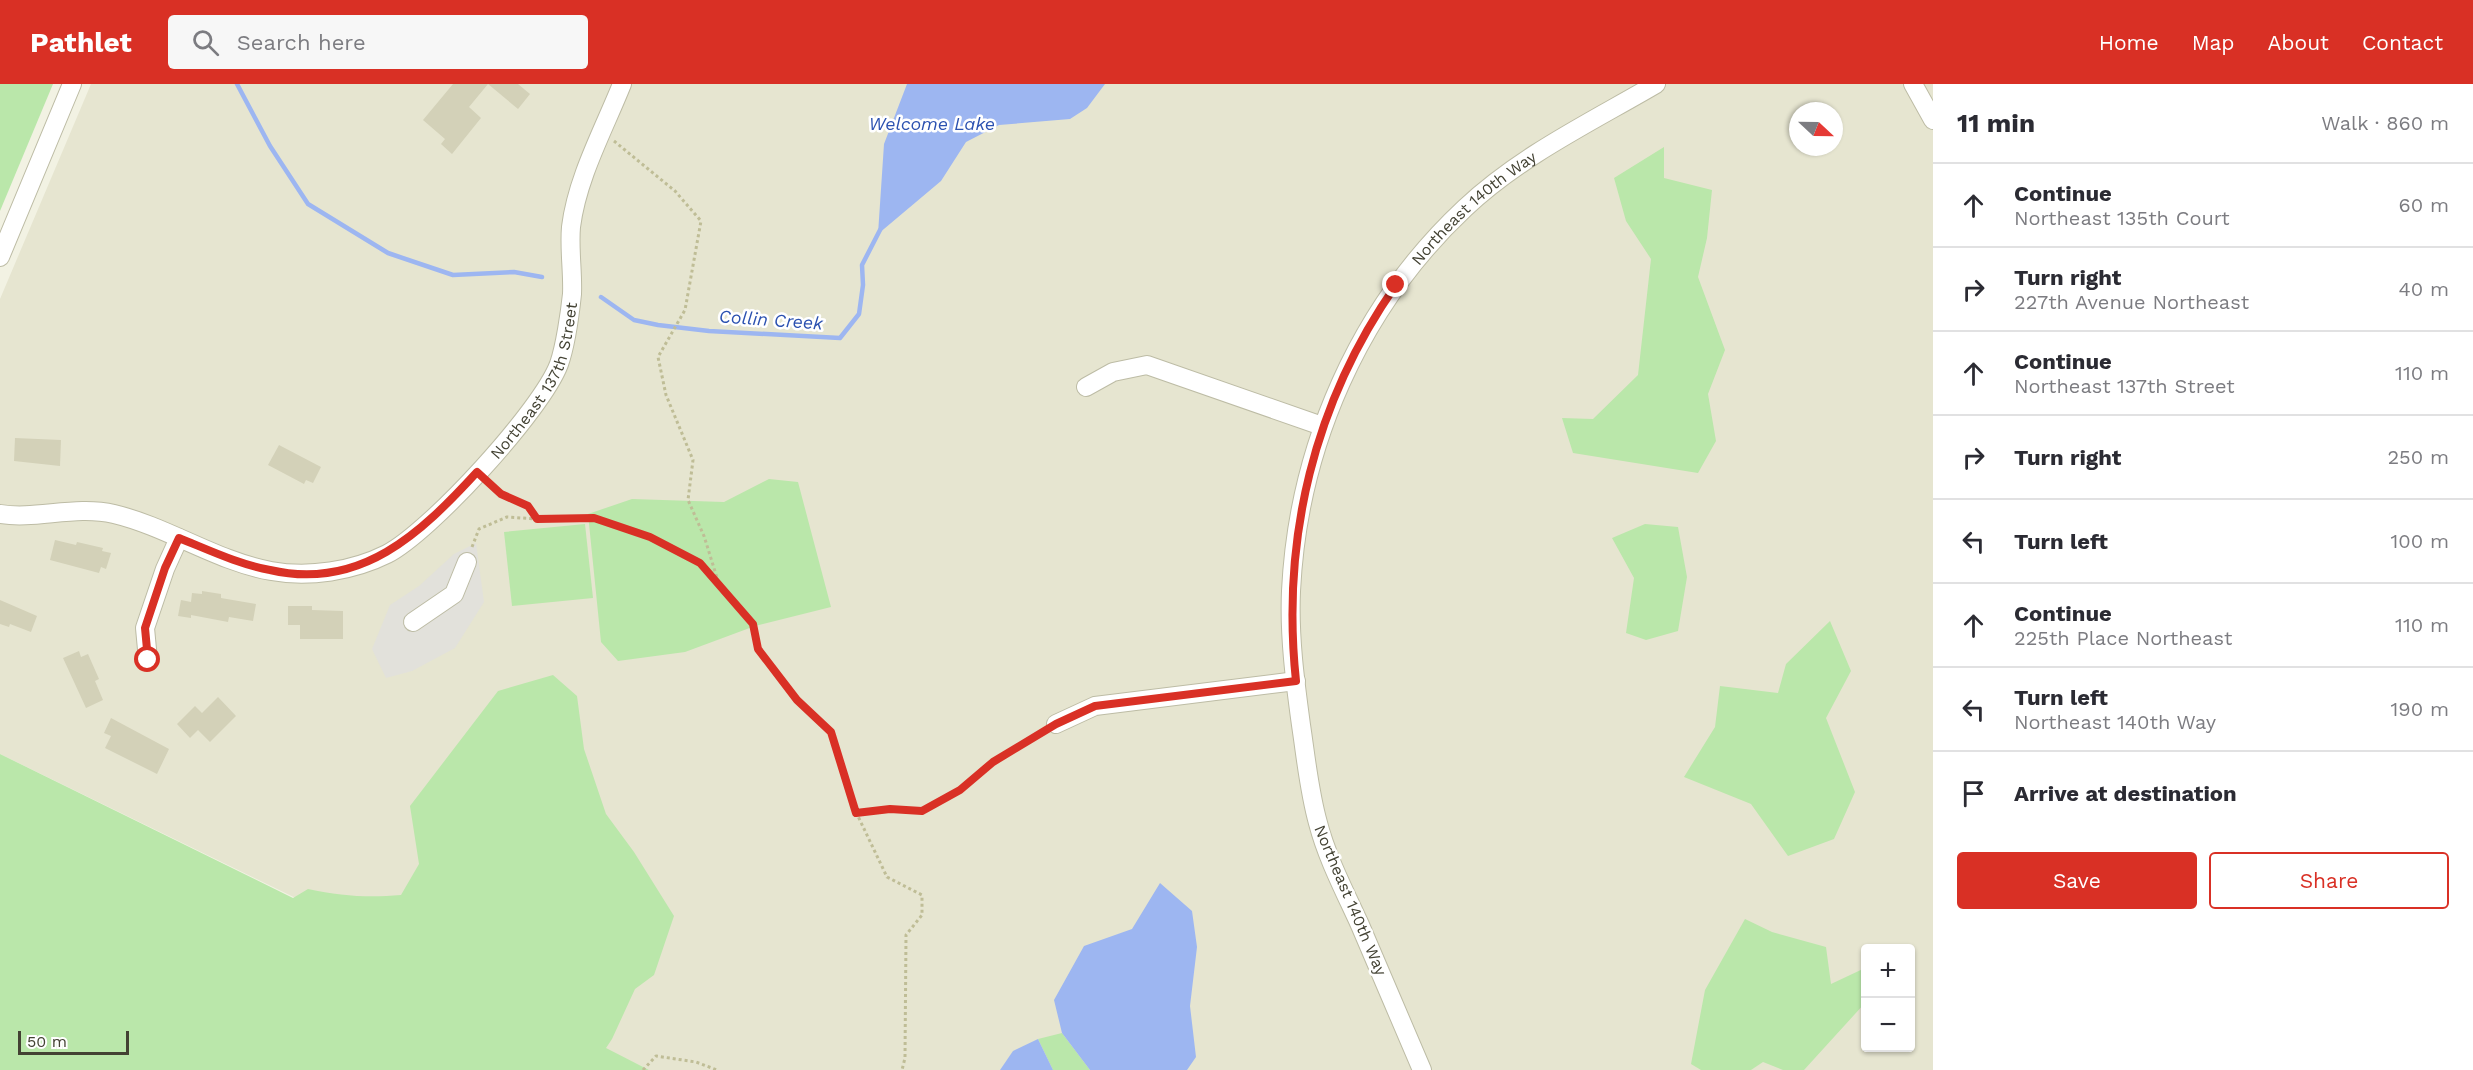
<!DOCTYPE html>
<html lang="en">
<head>
<meta charset="utf-8">
<style>
	:root { --surface:#fff; --page:#f7f7f7; --text:#2b2b33; --muted:#7c7c81; --line:#e1e1e2; --accent:#d93025 }
	body { margin:0; font-family:"Work Sans",sans-serif; background:var(--page); color:var(--text) }
	.controls { position:absolute; right:18px; bottom:18px; display:grid; overflow:hidden; border-radius:6px; box-shadow:0 2px 4px #0004 }
	.controls button { width:54px; height:54px; display:grid; place-items:center; padding:0; border:0; border-bottom:2px solid var(--line); background:var(--surface); color:var(--text); font:30px sans-serif }
	.compass { position:absolute; left:1789px; top:18px; width:54px; height:54px; border-radius:50%; background:var(--surface); box-shadow:0 2px 4px #0004; rotate:112deg }
	.scale { position:absolute; left:18px; bottom:15px; width:111px; box-sizing:border-box; padding-left:6px; border:3px solid #434233; border-top:0; font-size:16px; line-height:21px; white-space:nowrap; color:#434233; -webkit-text-stroke:4px #fff; paint-order:stroke }
	.stop { position:absolute; width:18px; height:18px; margin:-14px; border:4px solid #d93025; border-radius:50%; background:#fff }
	.stop.end { background:#d93025; border-color:#fff; box-shadow:0 2px 6px #0008 }
	.list { margin:0; padding:0; list-style:none }
	h2 { display:flex; justify-content:space-between; align-items:center; height:78px; margin:0; padding:0 24px; font-size:26px }
	h2 small { font-size:20px; font-weight:400; color:var(--muted) }
	.list li { display:grid; grid-template-columns:39px 1fr auto; gap:18px; align-items:center; box-sizing:border-box; height:84px; padding:0 24px; border-top:2px solid var(--line) }
	.list b { display:block; font-size:22px; white-space:nowrap }
	.list p { margin:0; font-size:20px; white-space:nowrap; color:var(--muted) }
	.list em { font-size:20px; font-style:normal; color:var(--muted) }
	.actions { display:flex; gap:12px; padding:18px 24px }
	.actions a { flex:1; padding:14px 0; border:2px solid var(--accent); border-radius:6px; text-align:center; font-size:21px; color:var(--accent) }
	.actions .main { background:var(--accent); color:#fff }
	.icon { flex:none; width:33px; height:33px; fill:none; stroke:currentColor; stroke-width:2; stroke-linecap:round; stroke-linejoin:round }
	.map { position:relative; flex:none; width:1933px; height:986px; overflow:hidden }
	header { display:flex; align-items:center; gap:36px; box-sizing:border-box; height:84px; padding:0 30px; background:var(--accent); color:#fff }
	header strong { font-size:28px }
	nav { display:flex; gap:33px; margin-inline-start:auto; font-size:21px }
	.search { width:420px; height:54px; background:var(--page); display:flex; align-items:center; gap:15px; box-sizing:border-box; padding:0 21px; border-radius:6px; color:var(--muted); font-size:22px }
	main { display:flex }
	aside { flex:1; background:var(--surface) }
	.map>svg:first-child { display:block }
	.residential { fill:#e6e5d0; fill-rule:evenodd }
	.green { fill:#bae7aa }
	.parking { fill:#e2e1db }
	.water { fill:#9db6f1 }
	.lines { fill:none; stroke-linecap:round; stroke-linejoin:round }
	.stream { stroke:#9db6f1; stroke-width:4.5 }
	.building { fill:#d3d1b8 }
	.minor-casing { stroke:#bdbca5; stroke-width:20 }
	.path { stroke:#bfbd96; stroke-width:3; stroke-dasharray:3 3; stroke-linecap:butt }
	.minor { stroke:#fff; stroke-width:18 }
	.route { stroke:#d93025; stroke-width:8 }
	.labels { text-anchor:middle; stroke-width:5; stroke-linejoin:round; paint-order:stroke }
	.street-label { font-size:16px; fill:#434233; stroke:#fff }
	.water-label { font-size:18px; font-style:italic; fill:#2b51b0; stroke:#fff }
</style>
</head>
<body>
<header>
<strong>Pathlet</strong>
<div class="search"><svg class="icon" aria-label="search" viewBox="0 0 24 24"><circle cx="10" cy="10" r="6"/><path d="M15 15l6 6"/></svg>Search here</div>
<nav><a>Home</a><a>Map</a><a>About</a><a>Contact</a></nav>
</header>
<main>
<div class="map">
<svg width="1933" height="986" viewBox="0 0 1933 986">
	<rect width="100%" height="100%" fill="#f2f2e3"/>
	<path class="residential" d="M91,0H1933V986H649L0,670V215ZM1798,27H1834V63H1798ZM1866,864H1910V964H1866Z"/>
	<g class="green">
		<path d="M0,0H53L0,127Z"/>
		<path d="M1664,63V94L1712,106L1707,154L1698,193L1725,266L1708,310L1716,357L1698,389L1573,369L1562,334L1593,335L1638,291L1651,175L1626,137L1614,94Z"/>
		<path d="M769,395L798,398L831,523L755,542L685,568L618,577L601,558L588,430L632,415L724,418Z"/>
		<path d="M585,440L593,514L512,522L504,448Z"/>
		<path d="M1645,440L1678,443L1687,493L1678,547L1646,556L1626,549L1634,494L1612,454Z"/>
		<path d="M1830,537L1851,587L1826,634L1855,708L1834,755L1788,772L1751,720L1684,693L1715,643L1720,602L1778,609L1786,580Z"/>
		<path d="M553,591L577,612L584,665L606,730L634,768L674,832L654,891L635,905L612,955L606,964L649,986H0V670L293,814L308,805C341,812 368,814 401,811L419,780L410,722L498,607Z"/>
		<path d="M1745,835L1772,848L1826,863L1831,900L1865,884V919L1804,986H1783L1763,978L1751,986H1701L1691,980L1705,906Z"/>
		<path d="M1062,949L1090,986H1053L1038,955Z"/>
	</g>
	<path class="parking" d="M476,459L484,518L455,564L412,587L386,594L372,565L390,521L419,502L454,470Z"/>
	<g class="water">
		<path d="M907,0H1105L1087,24L1070,35L999,41L966,58L941,97L878,150L884,60Z"/>
		<path d="M1160,799L1192,827L1197,863L1190,922L1196,973L1187,986H1090L1062,949L1054,916L1084,862L1132,845Z"/>
		<path d="M1038,955L1053,986H1000L1013,967Z"/>
	</g>
	<g class="lines">
		<g class="stream">
			<path d="M237,0L270,62L308,120L388,169L453,191L514,188L542,193"/>
			<path d="M601,213L634,236L658,241L709,247L840,254L859,230L863,201L862,181L880,146"/>
		</g>
	</g>
	<g class="building">
		<path d="M453,0H488L469,23L481,34L452,70L441,60L445,55L423,36Z"/>
		<path d="M488,0H518L530,10L518,25Z"/>
		<path d="M15,354L61,356L60,382L14,377Z"/>
		<path d="M279,361L321,383L313,399L306,396L304,400L268,381Z"/>
		<path d="M55,456L76,461L77,458L103,464L102,467L111,469L106,485L101,483L99,489L50,476Z"/>
		<path d="M202,507L221,510V514L256,520L253,537L229,533L228,538L191,531V534L178,532L181,516L191,518L192,509L202,510Z"/>
		<path d="M0,516L37,532L31,548L10,540L9,543L0,540Z"/>
		<path d="M288,522H312V526L343,527V555H300V541H288Z"/>
		<path d="M79,567L81,573L88,570L99,595L95,597L103,616L86,624L63,574Z"/>
		<path d="M218,613L236,632L210,658L198,646L190,654L177,640L195,622L202,629Z"/>
		<path d="M111,634L169,665L157,690L105,664L111,652L104,649Z"/>
	</g>
	<g class="lines">
		<defs>
			<g id="minor">
				<path d="M1913,0L1933,36"/>
				<path d="M0,173L72,0"/>
				<path d="M1086,303L1113,288L1147,281L1322,342"/>
				<path id="s1" d="M0,430C36,436 75,421 114,430C168,443 216,477 271,487C309,494 353,487 387,470C430,448 542,326 559,280C565,263 570,229 572,210C573,188 569,165 571,143C577,94 604,45 622,0"/>
				<path d="M413,538L454,510L467,478"/>
				<path d="M148,576L145,544L165,485L179,454"/>
				<path d="M1056,640L1095,622L1296,597"/>
				<path id="s2" d="M1422,986C1401,938 1381,889 1360,841C1345,808 1327,774 1318,739C1309,707 1306,674 1301,641C1295,597 1289,552 1291,507C1298,363 1359,223 1465,124C1520,72 1591,38 1656,0"/>
			</g>
		</defs>
		<use href="#minor" class="minor-casing"/>
		<g class="path">
			<path d="M614,57L675,107L701,137L685,226L658,273L666,311L693,376L688,416L704,452L718,497"/>
			<path d="M490,399C506,414 524,416 537,435L594,434L650,453L700,479L753,540L758,565L797,616L831,648L856,728L890,725L922,727L960,706L993,678L1043,648"/>
			<path d="M472,463L479,445L507,433L537,435"/>
			<path d="M856,728L887,793L922,811V831L906,851L905,974L902,986"/>
			<path d="M643,986L656,972L696,978L717,986"/>
		</g>
		<use href="#minor" class="minor"/>
	</g>
	<g class="lines">
		<path class="route" d="M148,576L145,544L165,484L179,454C209,466 238,480 270,486C361,507 421,449 477,388L501,410L528,422L537,435L594,434L650,453L700,479L753,540L758,565L797,616L831,648L856,729L890,725L922,727L960,706L993,678L1056,640L1095,622L1296,597C1281,455 1314,318 1396,201"/>
	</g>
	<g class="labels">
		<g class="street-label">
			<text dy="6" stroke="none"><textPath href="#s2" startOffset="940">Northeast 140th Way</textPath></text>
			<text dy="6" stroke="none"><textPath href="#s1" startOffset="634">Northeast 137th Street</textPath></text>
			<text transform="translate(1351 816) rotate(67)" y="6">Northeast 140th Way</text>
		</g>
		<g class="water-label">
			<text x="932" y="46">Welcome Lake</text>
			<text transform="translate(771 236) rotate(4)" y="6">Collin Creek</text>
		</g>
	</g>
</svg>
<div class="controls">
<button>+</button>
<button>−</button>
</div>
<svg class="compass" viewBox="-18 -18 36 36"><path d="M0-13l5 13h-10z" fill="#e53935"/><path d="M0 13l5-13h-10z" fill="#7c7c81"/></svg>
<div class="scale">50 m</div>
<div class="stop" style="left:148px;top:576px"></div>
<div class="stop end" style="left:1396px;top:201px"></div>
</div>
<aside>
<h2>11 min<small>Walk · 860 m</small></h2>
<ul class="list">
<li><svg class="icon" aria-label="ahead" viewBox="0 0 24 24"><path d="M12 20V5M6 11l6-6 6 6"/></svg><div><b>Continue</b><p>Northeast 135th Court</p></div><em>60 m</em></li>
<li><svg class="icon" aria-label="right" viewBox="0 0 24 24"><path d="M7 20v-9h11M14 6l5 5-5 5"/></svg><div><b>Turn right</b><p>227th Avenue Northeast</p></div><em>40 m</em></li>
<li><svg class="icon" aria-label="ahead" viewBox="0 0 24 24"><path d="M12 20V5M6 11l6-6 6 6"/></svg><div><b>Continue</b><p>Northeast 137th Street</p></div><em>110 m</em></li>
<li><svg class="icon" aria-label="right" viewBox="0 0 24 24"><path d="M7 20v-9h11M14 6l5 5-5 5"/></svg><div><b>Turn right</b></div><em>250 m</em></li>
<li><svg class="icon" aria-label="left" viewBox="0 0 24 24"><path d="M17 20v-9H6M10 6l-5 5 5 5"/></svg><div><b>Turn left</b></div><em>100 m</em></li>
<li><svg class="icon" aria-label="ahead" viewBox="0 0 24 24"><path d="M12 20V5M6 11l6-6 6 6"/></svg><div><b>Continue</b><p>225th Place Northeast</p></div><em>110 m</em></li>
<li><svg class="icon" aria-label="left" viewBox="0 0 24 24"><path d="M17 20v-9H6M10 6l-5 5 5 5"/></svg><div><b>Turn left</b><p>Northeast 140th Way</p></div><em>190 m</em></li>
<li><svg class="icon" aria-label="arrive" viewBox="0 0 24 24"><path d="M6 21V4h12l-3 4 3 4H6"/></svg><div><b>Arrive at destination</b></div></li>
</ul>
<div class="actions"><a class="main">Save</a><a>Share</a></div>
</aside>
</main>
</body>
</html>
